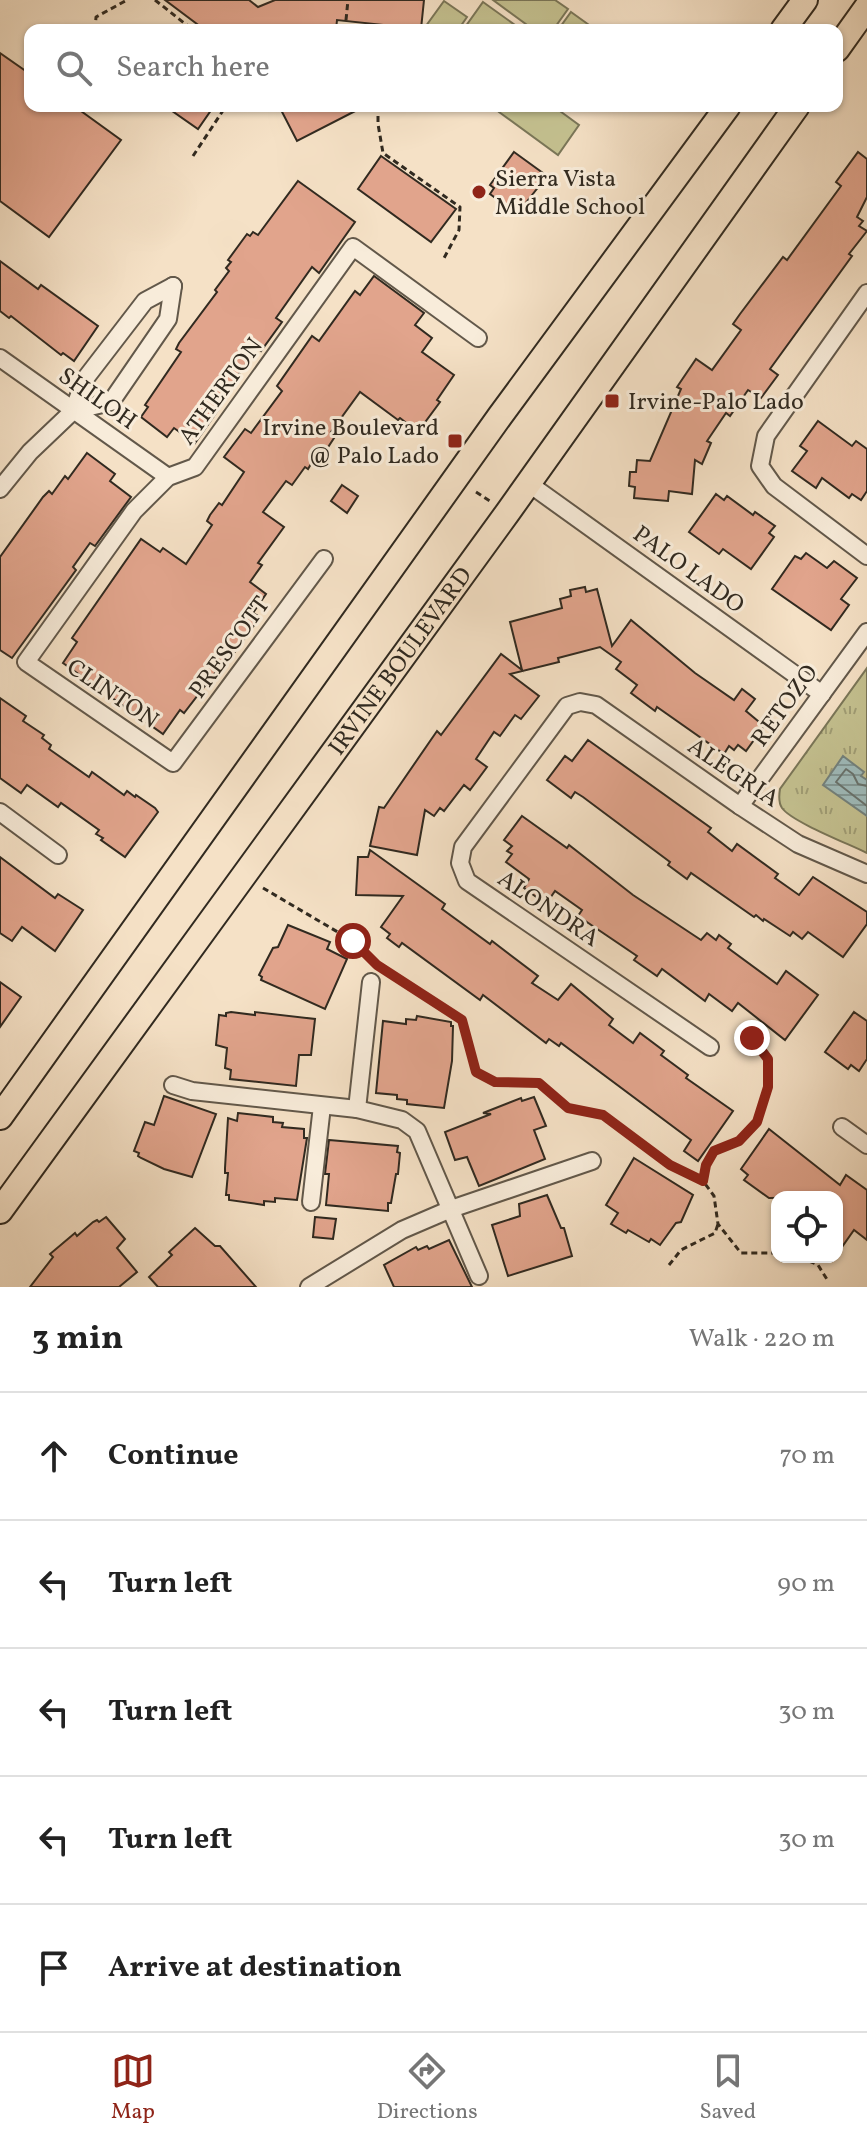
<!DOCTYPE html>
<html lang="en">
<head>
<meta charset="utf-8">
<style>
	:root { --surface:#fff; --page:#f6f6f6; --text:#222; --muted:#767676; --line:#e0e0e0; --accent:#8f2418 }
	body { margin:0; font-family:Vollkorn,serif; background:var(--page); color:var(--text) }
	.controls { position:absolute; right:24px; bottom:24px; display:grid; overflow:hidden; border-radius:16px; box-shadow:0 2px 6px #0004 }
	.controls button { width:72px; height:72px; display:grid; place-items:center; padding:0; border:0; border-bottom:2px solid var(--line); background:var(--surface); color:var(--text); font:40px sans-serif }
	.stop { position:absolute; width:24px; height:24px; margin:-18px; border:6px solid #8f2418; border-radius:50%; background:#fff }
	.stop.end { background:#8f2418; border-color:#fff; box-shadow:0 2px 8px #0008 }
	.list { margin:0; padding:0; list-style:none }
	h2 { display:flex; justify-content:space-between; align-items:center; height:104px; margin:0; padding:0 32px; font-size:34px }
	h2 small { font-size:26px; font-weight:400; color:var(--muted) }
	.list li { display:grid; grid-template-columns:52px 1fr auto; gap:24px; align-items:center; box-sizing:border-box; height:128px; padding:0 32px; border-top:2px solid var(--line) }
	.list b { display:block; font-size:30px; white-space:nowrap }
	.list em { font-size:26px; font-style:normal; color:var(--muted) }
	.icon { flex:none; width:44px; height:44px; fill:none; stroke:currentColor; stroke-width:2; stroke-linecap:round; stroke-linejoin:round }
	.map { position:relative; flex:none; width:867px; height:1287px; overflow:hidden }
	.search { position:absolute; background:var(--surface); box-shadow:0 2px 6px #0004; left:24px; right:24px; top:24px; height:88px; display:flex; align-items:center; gap:20px; box-sizing:border-box; padding:0 28px; border-radius:16px; color:var(--muted); font-size:30px }
	.sheet { height:744px; background:var(--surface) }
	nav { display:flex; justify-content:space-around; align-items:center; box-sizing:border-box; height:112px; border-top:2px solid var(--line); background:var(--surface); font-size:22px; color:var(--muted) }
	nav a { display:grid; justify-items:center; gap:4px }
	nav .on { color:var(--accent) }
	.map>svg:first-child { display:block }
	.green { fill:#c4c190; stroke:#7a7658; stroke-width:2 }
	.park { fill:url(#park-tufts); stroke:#7a7658; stroke-width:2 }
	.water { fill:url(#water-rules); stroke:#73827e; stroke-width:2 }
	.lines { fill:none; stroke-linecap:round; stroke-linejoin:round }
	.shore { stroke:#68736e; stroke-width:2 }
	.building { fill:#e1a48c; stroke:#312a20; stroke-width:2 }
	.minor-casing { stroke:#62584a; stroke-width:20 }
	.primary-casing { stroke:#312a20; stroke-width:28 }
	.path { stroke:#312a20; stroke-width:3; stroke-dasharray:6 4; stroke-linecap:butt }
	.minor { stroke:#f8ecda; stroke-width:16 }
	.primary { stroke:#f5e1c6; stroke-width:24 }
	.route { stroke:#8f2418; stroke-width:10 }
	.poi-dot { fill:#8f2418; stroke:#f8ecda; stroke-width:3 }
	.labels { text-anchor:middle; stroke-width:6; stroke-linejoin:round; paint-order:stroke }
	.poi-label { font-size:24px; fill:#312a20; stroke:#f8ecda; text-anchor:start }
	.street-label { font-size:24px; fill:#312a20; stroke:#f8ecda }
</style>
</head>
<body>
<div class="map">
<svg width="867" height="1287" viewBox="0 0 867 1287">
	<defs>
		<pattern id="park-tufts" width="24" height="20" patternUnits="userSpaceOnUse" patternTransform="scale(2)"><rect width="24" height="20" fill="#c4c190"/><path d="M3 7l-1-3M5 7V3M7 7l1-3M15 17l-1-3M17 17v-4M19 17l1-3" fill="none" stroke="#a09d75"/></pattern>
		<pattern id="water-rules" width="6" height="5" patternUnits="userSpaceOnUse" patternTransform="scale(2)"><rect width="6" height="5" fill="#9fbcbc"/><path d="M0 2.5h6" fill="none" stroke="#829998"/></pattern>
	</defs>
	<rect width="100%" height="100%" fill="#f5e1c6"/>
	<filter id="stains"><feTurbulence type="fractalNoise" baseFrequency=".0025" numOctaves="4"/><feColorMatrix values="0 0 0 0 .2 0 0 0 0 .09 0 0 0 0 .02 0 0 0 .5 -.17"/></filter>
	<radialGradient id="worn" r=".72"><stop offset=".6" stop-color="#630" stop-opacity="0"/><stop offset="1" stop-color="#630" stop-opacity=".3"/></radialGradient>
	<g class="green">
		<path d="M493,0H555L568,9L553,30H534Z"/>
		<path d="M444,1L467,17L458,30H423Z"/>
		<path d="M483,2L522,30H463Z"/>
		<path d="M571,12L596,30H558Z"/>
		<path d="M503,106H553L579,125L558,155L499,112Z"/>
	</g>
	<path class="park" d="M867,668V853C849,844 792,822 782,808C778,802 779,795 780,789Z"/>
	<path class="water" d="M843,756L864,772L861,776L867,780V816L823,785Z"/>
	<g class="lines">
		<path class="shore" d="M867,786L858,784L853,774L846,769L836,782L867,806"/>
	</g>
	<g class="building">
		<path d="M165,0H249L258,7L275,0H424L421,29L337,20L336,30H205Z"/>
		<path d="M0,53L30,74V106H74L121,140L49,237L0,201Z"/>
		<path d="M165,106H214L198,129Z"/>
		<path d="M279,106H365L297,141Z"/>
		<path d="M514,152L547,176L517,214L490,194L494,188L490,185Z"/>
		<path d="M858,152L867,159V197L857,217L863,221L859,226L867,231L849,254L852,256L770,369L778,375L761,398L748,390L730,416L726,413L707,441L711,443L702,464L695,460L692,494L669,491L668,501L634,498L635,487L629,486L630,472H636L637,460L650,461L681,389L677,387L696,359L712,370L741,330L733,324L740,314L783,257L787,260L841,186L836,182Z"/>
		<path d="M381,156L456,209L431,242L358,189Z"/>
		<path d="M298,181L355,222L319,273L312,267L276,318L282,322L261,351L257,348L227,391L230,393L195,443L174,428L167,437L141,417L148,407L145,405L181,352L176,349L179,343L217,292L215,290L229,271L226,268L231,262L228,260L247,234L250,236L253,232L258,235Z"/>
		<path d="M0,261L38,289L41,285L98,326L74,361L63,353L61,355L11,316L9,318L0,311Z"/>
		<path d="M374,276L424,313L415,325L432,338L422,352L454,375L437,400L440,402L420,429L415,425L413,428L400,418L398,420L360,392L331,432L336,435L315,467L311,464L308,469L305,467L292,485L286,481L263,512L284,527L258,563L262,565L250,582L266,594L253,613L260,617L221,671L218,669L184,713L180,710L163,734L63,663L77,642L72,638L141,539L160,552L163,548L186,564L212,525L207,521L210,515L219,503L222,505L244,472L224,457L245,429L251,433L282,391L277,386L312,336L319,341L355,291L360,295Z"/>
		<path d="M818,421L852,446L856,441L867,449V491L861,500L852,494L849,498L822,478L816,488L792,471L807,451L800,446Z"/>
		<path d="M87,453L115,474L110,481L131,497L95,546L90,543L73,567L76,570L12,658L0,650V557L43,497L49,491L52,494L65,476L68,479Z"/>
		<path d="M342,485L358,496L347,513L331,501Z"/>
		<path d="M716,494L724,500L727,496L753,515L755,512L775,526L769,533L774,537L751,569L723,549L719,554L689,532Z"/>
		<path d="M806,553L827,568L834,561L857,578L841,599L849,605L831,630L772,589L795,556L801,559Z"/>
		<path d="M585,587L586,592L597,589L612,646L631,620L695,673L734,700L742,689L755,699L746,711L764,726L746,751L738,745L734,750L729,746L724,754L657,707L655,711L631,693L637,685L616,669L621,662L600,647L558,658L559,662L510,674L539,696L521,719L515,715L500,736L494,732L476,759L487,767L470,790L464,785L444,811L440,808L434,816L425,810L417,855L370,846L379,807L384,808L437,731L441,735L501,654L522,670L510,622L562,608L560,599L571,596L570,590Z"/>
		<path d="M0,698L26,716L23,721L44,735L42,738L51,745L49,749L89,777L92,772L124,795L127,791L135,797L136,795L155,808L158,812L125,857L101,840L103,838L96,834L99,830L61,803L58,807L27,785L21,793L0,778Z"/>
		<path d="M588,740L711,828L708,832L732,851L737,844L778,874L775,878L799,895L813,877L867,912V924L843,957L808,932L802,939L793,932L790,936L764,919L763,921L756,915L754,917L691,873L687,879L668,865L670,862L583,797L575,792L571,798L547,780L565,756L572,761Z"/>
		<path d="M522,816L567,848L569,845L633,895L701,940L707,933L716,940L719,935L731,944L728,948L777,984L786,971L818,995L785,1040L738,1003L732,1011L709,994L705,1001L662,969L657,976L634,960L637,956L578,916L582,910L555,891L546,904L524,888L529,879L506,862L512,854L507,851L512,846L504,840Z"/>
		<path d="M370,850L445,904L442,909L490,944L492,941L538,976L532,983L558,1000L571,984L613,1019L609,1025L633,1043L640,1033L664,1051L661,1055L688,1075L686,1078L733,1111L698,1161L684,1151L691,1140L561,1043L559,1046L549,1039L546,1043L483,995L480,1000L402,943L399,947L387,938L390,934L381,927L403,896L356,895L358,857H368Z"/>
		<path d="M0,857L55,898L58,894L83,910L55,951L22,927L12,941L0,933Z"/>
		<path d="M288,925L330,942L327,949L347,959L325,1009L261,980L262,977L259,975L273,948L278,947Z"/>
		<path d="M0,982L21,997L0,1027Z"/>
		<path d="M231,1012L255,1015V1012L315,1019L311,1055H299L296,1086L230,1079L231,1070L225,1068L227,1048L216,1045L219,1015L226,1016V1013Z"/>
		<path d="M854,1012L867,1021V1059L859,1071L851,1065L848,1069L825,1052Z"/>
		<path d="M417,1016L451,1022V1026H453L452,1061L444,1108L407,1104V1100L397,1099V1095L376,1093L383,1021L406,1024V1019L416,1020Z"/>
		<path d="M164,1096L216,1114L192,1177L164,1169L141,1158L138,1156L139,1153L134,1151L145,1122L154,1125Z"/>
		<path d="M534,1097L546,1126L534,1130L545,1159L479,1186L467,1157L455,1160L445,1132L491,1114L483,1113L521,1098L522,1101Z"/>
		<path d="M238,1113L273,1117V1122L283,1123L282,1127L304,1129V1138H307L297,1200L275,1198V1202L264,1201V1205L229,1200V1195H226L228,1173H225V1168L228,1118L237,1121Z"/>
		<path d="M769,1129L840,1185L846,1175L867,1190V1240L854,1230L837,1254V1197L769,1198L744,1180L748,1175L741,1169Z"/>
		<path d="M329,1140L398,1146L397,1152L400,1153L398,1174H396L391,1203H388V1211L326,1205L329,1174H325Z"/>
		<path d="M634,1158L693,1195L681,1222L676,1223L660,1245L651,1239L649,1242L628,1230L626,1233L611,1224L618,1213L606,1205Z"/>
		<path d="M547,1195L561,1228H564L572,1256L508,1276L492,1225L520,1216L519,1204Z"/>
		<path d="M106,1217L125,1239L117,1248L137,1272L119,1287H30L53,1257L50,1254L75,1233L77,1236L93,1222L97,1220L99,1222Z"/>
		<path d="M315,1217L336,1219L333,1239L313,1237Z"/>
		<path d="M195,1228L215,1246H220L256,1287H158L149,1277L172,1255L169,1252Z"/>
		<path d="M449,1240L472,1287H394L384,1265L416,1247L418,1250L427,1246L429,1249Z"/>
	</g>
	<g class="lines">
		<defs>
			<g id="minor">
				<path d="M867,293L766,436L760,466L774,486L867,556"/>
				<path d="M0,358L168,477"/>
				<path d="M73,411L111,402L168,319L173,286"/>
				<path d="M528,483L822,694"/>
				<path d="M0,489L30,452L73,411L85,379L145,301L173,286"/>
				<path d="M324,559L173,763L26,662L134,511L168,477L195,467L353,247L478,338"/>
				<path d="M740,806L867,632"/>
				<path d="M0,812L58,855"/>
				<path d="M710,1047L467,881L460,863L463,847L567,706L580,702L596,705L740,806L798,844L867,874"/>
				<path d="M173,1085L192,1091L357,1109L402,1120L417,1131L479,1276"/>
				<path d="M357,1109L371,982"/>
				<path d="M842,1127L867,1145"/>
				<path d="M311,1202L322,1106"/>
				<path d="M309,1287L402,1230L451,1209L592,1161"/>
			</g>
			<g id="primary">
				<path d="M783,30L805,0"/>
				<path d="M837,49L867,7"/>
				<path d="M0,1117L500,416L728,106"/>
				<path id="s1" d="M0,1211L508,512L797,106"/>
			</g>
		</defs>
		<use href="#minor" class="minor-casing"/>
		<use href="#primary" class="primary-casing"/>
		<g class="path">
			<path d="M155,0L193,30"/>
			<path d="M64,30H93"/>
			<path d="M95,30L96,17L127,0"/>
			<path d="M345,30L348,0"/>
			<path d="M378,106V124L383,153L460,207L459,230L443,260"/>
			<path d="M193,156L226,106"/>
			<path d="M476,492L490,501"/>
			<path d="M263,888L353,941L375,964"/>
			<path d="M385,970L462,1020L476,1072L495,1082L539,1083L568,1108L603,1115L670,1165L691,1178L703,1181L714,1196L718,1224L741,1253H777"/>
			<path d="M703,1181L706,1165L714,1151L739,1141L757,1122L768,1087V1059L752,1038"/>
			<path d="M800,1257L818,1265L828,1281"/>
			<path d="M669,1265L681,1250L715,1233L718,1224"/>
		</g>
		<use href="#minor" class="minor"/>
		<use href="#primary" class="primary"/>
	</g>
	<g class="lines">
		<path class="route" d="M353,941L377,965L462,1020L476,1072L495,1082L539,1083L568,1108L603,1115L670,1165L703,1181L706,1165L714,1151L739,1141L757,1122L768,1087V1059L752,1038"/>
	</g>
	<g class="poi-dot">
		<circle cx="479" cy="192" r="8"/>
		<rect x="604" y="393" width="16" height="16" rx="4"/>
		<rect x="447" y="433" width="16" height="16" rx="4"/>
	</g>
	<g class="labels">
		<g class="poi-label">
			<text x="495" y="186">Sierra Vista<tspan x="495" dy="28">Middle School</tspan></text>
			<text x="628" y="409">Irvine-Palo Lado</text>
			<text x="439" y="435" text-anchor="end">Irvine Boulevard<tspan x="439" dy="28">@ Palo Lado</tspan></text>
		</g>
		<g class="street-label">
			<text transform="translate(220 391) rotate(-54)" y="8">ATHERTON</text>
			<text transform="translate(98 398) rotate(35)" y="8">SHILOH</text>
			<text transform="translate(689 569) rotate(36)" y="8">PALO LADO</text>
			<text transform="translate(229 647) rotate(-54)" y="8">PRESCOTT</text>
			<text dy="8" stroke="none"><textPath href="#s1" startOffset="680">IRVINE BOULEVARD</textPath></text>
			<text transform="translate(113 693) rotate(34)" y="8">CLINTON</text>
			<text transform="translate(784 705) rotate(-54)" y="8">RETOZO</text>
			<text transform="translate(734 772) rotate(34)" y="8">ALEGRIA</text>
			<text transform="translate(549 908) rotate(34)" y="8">ALONDRA</text>
		</g>
	</g>
	<rect width="100%" height="100%" filter="url(#stains)"/>
	<rect width="100%" height="100%" fill="url(#worn)"/>
</svg>
<div class="controls">
<button><svg class="icon" aria-label="locate" viewBox="0 0 24 24"><circle cx="12" cy="12" r="6"/><path d="M12 2v4M12 18v4M2 12h4M18 12h4"/></svg></button>
</div>
<div class="stop" style="left:353px;top:941px"></div>
<div class="stop end" style="left:752px;top:1038px"></div>
<div class="search"><svg class="icon" aria-label="search" viewBox="0 0 24 24"><circle cx="10" cy="10" r="6"/><path d="M15 15l6 6"/></svg>Search here</div>
</div>
<section class="sheet">
<h2>3 min<small>Walk · 220 m</small></h2>
<ul class="list">
<li><svg class="icon" aria-label="ahead" viewBox="0 0 24 24"><path d="M12 20V5M6 11l6-6 6 6"/></svg><div><b>Continue</b></div><em>70 m</em></li>
<li><svg class="icon" aria-label="left" viewBox="0 0 24 24"><path d="M17 20v-9H6M10 6l-5 5 5 5"/></svg><div><b>Turn left</b></div><em>90 m</em></li>
<li><svg class="icon" aria-label="left" viewBox="0 0 24 24"><path d="M17 20v-9H6M10 6l-5 5 5 5"/></svg><div><b>Turn left</b></div><em>30 m</em></li>
<li><svg class="icon" aria-label="left" viewBox="0 0 24 24"><path d="M17 20v-9H6M10 6l-5 5 5 5"/></svg><div><b>Turn left</b></div><em>30 m</em></li>
<li><svg class="icon" aria-label="arrive" viewBox="0 0 24 24"><path d="M6 21V4h12l-3 4 3 4H6"/></svg><div><b>Arrive at destination</b></div></li>
</ul>
</section>
<nav>
<a class="on"><svg class="icon" aria-label="map" viewBox="0 0 24 24"><path d="M3 6l6-2 6 2 6-2v14l-6 2-6-2-6 2zM9 4v14M15 6v14"/></svg>Map</a>
<a><svg class="icon" aria-label="directions" viewBox="0 0 24 24"><path d="M12 3l9 9-9 9-9-9zM9 14v-3h6M13 9l2 2-2 2"/></svg>Directions</a>
<a><svg class="icon" aria-label="saved" viewBox="0 0 24 24"><path d="M7 4h10v16l-5-4-5 4z"/></svg>Saved</a>
</nav>
</body>
</html>
